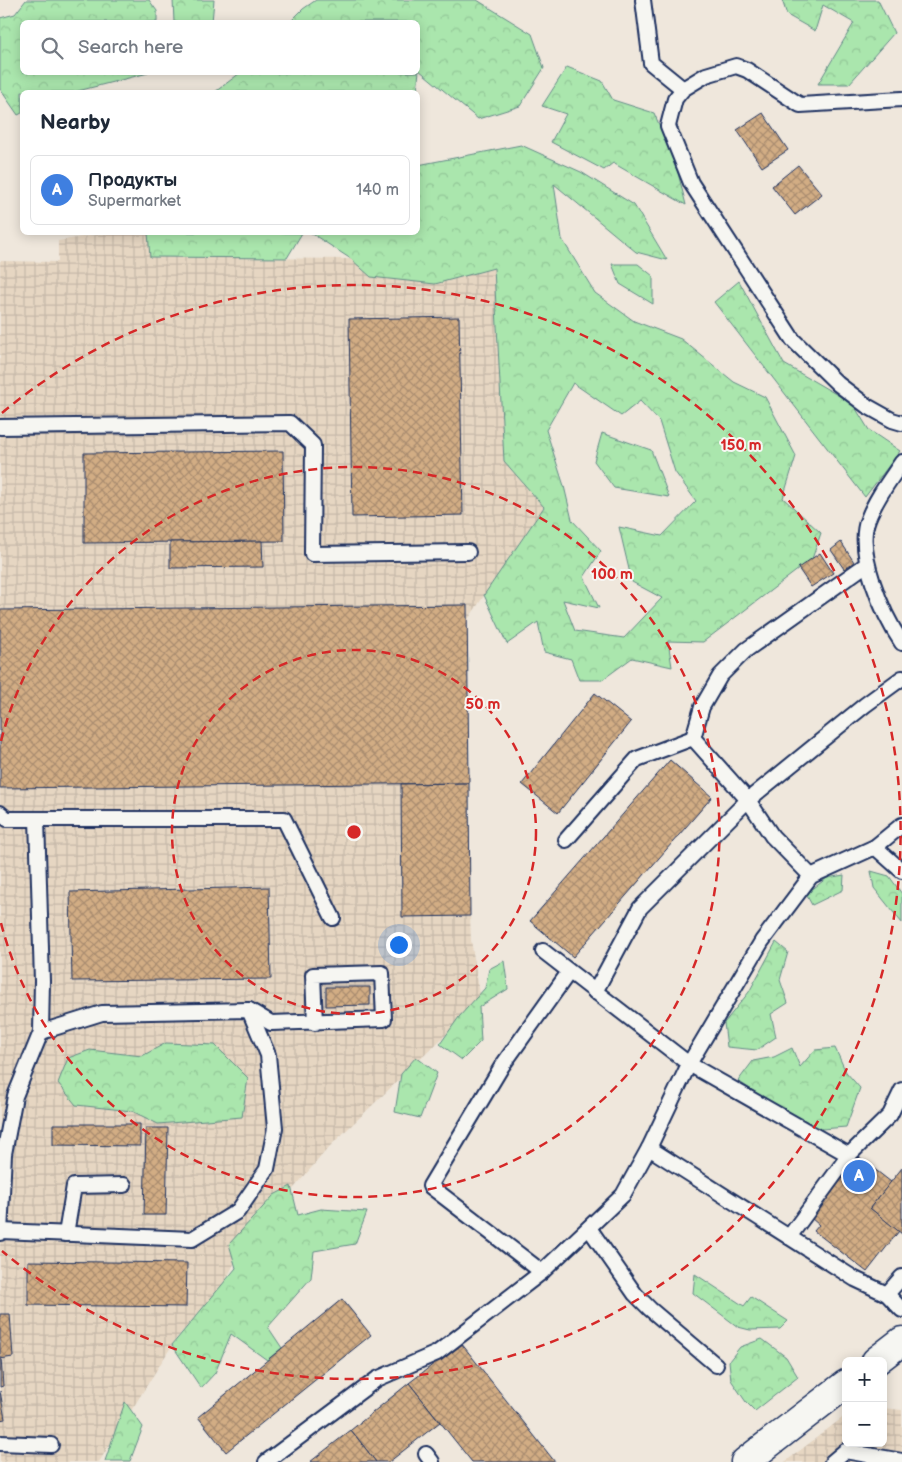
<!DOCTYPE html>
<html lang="en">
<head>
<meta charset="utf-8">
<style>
	:root { --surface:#fff; --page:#f2f2f3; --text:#1f2937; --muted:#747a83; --line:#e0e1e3; --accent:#db2777 }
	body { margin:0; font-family:"Balsamiq Sans",sans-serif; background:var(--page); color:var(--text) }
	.controls { position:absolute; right:15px; bottom:15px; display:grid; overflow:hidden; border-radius:8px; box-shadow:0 2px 12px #0003 }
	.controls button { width:45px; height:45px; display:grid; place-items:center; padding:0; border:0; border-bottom:1px solid var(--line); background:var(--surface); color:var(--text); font:25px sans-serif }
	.you { position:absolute; left:398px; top:944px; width:18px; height:18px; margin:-12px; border:4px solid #fff; border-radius:50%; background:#1a73e8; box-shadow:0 0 0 8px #1a73e833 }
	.badge { display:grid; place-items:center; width:32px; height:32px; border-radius:50%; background:var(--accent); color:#fff; font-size:16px; font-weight:700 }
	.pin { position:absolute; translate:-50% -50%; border:2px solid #fff; box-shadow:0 1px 5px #0006 }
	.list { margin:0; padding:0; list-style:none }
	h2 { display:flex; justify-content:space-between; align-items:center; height:65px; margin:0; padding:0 20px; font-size:21px }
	h2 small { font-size:16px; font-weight:400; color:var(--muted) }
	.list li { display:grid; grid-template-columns:32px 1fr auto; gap:15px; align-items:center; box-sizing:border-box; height:70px; margin:0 10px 10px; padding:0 10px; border:1px solid var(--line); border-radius:8px }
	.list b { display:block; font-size:19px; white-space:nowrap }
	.list p { margin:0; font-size:16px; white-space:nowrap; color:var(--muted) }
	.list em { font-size:16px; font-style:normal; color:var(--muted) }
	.icon { flex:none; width:28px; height:28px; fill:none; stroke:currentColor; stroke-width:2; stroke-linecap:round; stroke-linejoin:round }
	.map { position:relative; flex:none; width:902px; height:1462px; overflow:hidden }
	.search { position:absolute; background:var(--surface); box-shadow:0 2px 12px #0003; left:20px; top:20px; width:400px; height:55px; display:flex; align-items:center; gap:12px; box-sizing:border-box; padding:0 18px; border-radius:8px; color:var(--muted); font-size:19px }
	.panel { position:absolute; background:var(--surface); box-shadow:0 2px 12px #0003; left:20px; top:90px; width:400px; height:145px; border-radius:8px }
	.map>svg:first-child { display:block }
	.industrial { fill:url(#industrial-grid) }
	.forest { fill:url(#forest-crowns); stroke:#628a86; fill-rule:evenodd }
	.building { fill:url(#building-cross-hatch); stroke:#1b2f5e }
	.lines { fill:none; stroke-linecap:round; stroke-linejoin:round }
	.lane-casing { stroke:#1b2f5e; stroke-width:18 }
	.street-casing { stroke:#1b2f5e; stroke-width:31 }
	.lane { stroke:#f6f6f2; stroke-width:14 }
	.street { stroke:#f6f6f2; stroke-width:28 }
	.ring { fill:none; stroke:#d62828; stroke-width:2.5; stroke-dasharray:9 6 }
	.centre { fill:#d62828; stroke:#f6f6f2; stroke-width:2.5 }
	.ring-label { font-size:15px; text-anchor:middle; font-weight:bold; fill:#d62828; stroke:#f6f6f2; stroke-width:4; stroke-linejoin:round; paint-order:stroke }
</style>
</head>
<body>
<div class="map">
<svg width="902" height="1462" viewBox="0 0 902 1462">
	<defs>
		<pattern id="industrial-grid" width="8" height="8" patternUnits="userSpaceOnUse" patternTransform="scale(1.25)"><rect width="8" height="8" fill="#e6d6c2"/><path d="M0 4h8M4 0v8" fill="none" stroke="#c5b8a9"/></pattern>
		<pattern id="forest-crowns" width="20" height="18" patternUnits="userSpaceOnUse" patternTransform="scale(1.25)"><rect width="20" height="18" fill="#aae6ad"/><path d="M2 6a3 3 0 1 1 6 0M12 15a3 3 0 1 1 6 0" fill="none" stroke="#92c697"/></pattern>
		<pattern id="building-cross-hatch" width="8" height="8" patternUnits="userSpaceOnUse" patternTransform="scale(1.25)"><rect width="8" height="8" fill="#d2ad84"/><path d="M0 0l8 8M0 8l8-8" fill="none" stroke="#aa8d6f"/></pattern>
	</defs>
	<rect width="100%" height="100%" fill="#efe7dc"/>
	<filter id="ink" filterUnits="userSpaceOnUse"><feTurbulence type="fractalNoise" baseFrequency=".02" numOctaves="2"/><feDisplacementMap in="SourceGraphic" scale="10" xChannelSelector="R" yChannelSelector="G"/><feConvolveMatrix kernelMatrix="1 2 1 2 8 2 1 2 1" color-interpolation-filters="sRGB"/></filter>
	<g filter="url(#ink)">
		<g class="industrial">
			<path d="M148,232L151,257L351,259L494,268L504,461L544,507L467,621L470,916L471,940L481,1001L330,1146L241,1250L224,1284L176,1339L99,1462H0V261L58,262V241L106,233Z"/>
			<path d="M883,1408L902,1410V1462H785L846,1415V1443H883Z"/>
		</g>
		<g class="forest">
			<path d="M26,0H149L157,11V22H22V72L148,73L74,92H22V113L18,115L0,89V18L15,14Z"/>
			<path d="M173,0H214L212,22H174Z"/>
			<path d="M316,0H477L532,34L544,68L520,106L478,119L419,70L417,92H215L240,73L418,72V22H290L303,9Z"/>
			<path d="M782,0H878L894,33L849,84H818L854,23L823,5L815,31L787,15Z"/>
			<path d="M567,67L602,81L613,100L654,113L675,161L686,205L613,163L604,170L551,142L566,114L542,106Z"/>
			<path d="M521,145L581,172L634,205L667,260L636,252L554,184L562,239L595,293L634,321L681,339L734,382L765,397L796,456L783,498L821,533L812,559L703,642L668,641L672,667L632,658L602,680H579L571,659L544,652L538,622L507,644L484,595L544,507L504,461L494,268L435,284L371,277L351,259L311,233L418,232V165ZM573,383L621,416L640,401L659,421L675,472L696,501L662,536L619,527L632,582L662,598L624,638L575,631L563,600L599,608L584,577L601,551L572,520L564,486L546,430Z"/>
			<path d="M148,233V232L302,233L287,258L150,257Z"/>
			<path d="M612,264H638L653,276V304L620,284Z"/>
			<path d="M739,281L784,364L853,404L869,430L900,451L865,497L714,302Z"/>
			<path d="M602,433L651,450L669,497L614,488L594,461Z"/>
			<path d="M871,871L889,876L902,894V923L874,888Z"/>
			<path d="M844,875L843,890L812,905L806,894L827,878Z"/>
			<path d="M776,942L788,952L780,980L788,1003L771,1014L776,1037L757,1050L727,1047L724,1023L749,992Z"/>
			<path d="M504,961L508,989L479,1007L481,1041L462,1060L440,1044L459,1017L485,988L489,969Z"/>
			<path d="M166,1043L215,1045L248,1078L242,1117L158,1124L132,1111L76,1105L58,1083L68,1058L90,1050L142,1056Z"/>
			<path d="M792,1048L800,1067L815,1050L835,1048L846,1072L860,1088L846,1127L822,1129L781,1109L738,1081L753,1061L774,1057Z"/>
			<path d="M416,1057L437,1073L420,1118L395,1112L401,1074Z"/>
			<path d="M291,1186L298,1215L321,1209L367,1212L355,1244L314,1251L311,1278L268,1327L282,1348L267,1360L231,1334L215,1373L201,1388L172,1345L236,1268L229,1244L274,1195Z"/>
			<path d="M695,1274L744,1306L751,1297L788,1321L780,1329L750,1330L738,1327L693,1293Z"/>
			<path d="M762,1339L786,1357L798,1377L755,1411L746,1402L731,1380L729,1361L740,1347Z"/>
			<path d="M125,1402L143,1427L130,1461H105Z"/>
		</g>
		<g class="building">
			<path d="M763,113L788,150L762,167L737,130Z"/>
			<path d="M798,165L822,194L795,215L772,186Z"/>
			<path d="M459,317L463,515L352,517L349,319Z"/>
			<path d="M283,451L284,541L84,543V453Z"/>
			<path d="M262,541L263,567L170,568V542Z"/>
			<path d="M841,542L854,562L844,569L831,550Z"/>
			<path d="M820,553L833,573L811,587L798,568Z"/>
			<path d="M467,605L469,783L0,788V610Z"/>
			<path d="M595,693L631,722L558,813L522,784Z"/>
			<path d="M670,760L712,797L573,957L530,921Z"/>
			<path d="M469,783L470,916L402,917L401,784Z"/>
			<path d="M269,887L271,979L72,981L70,892Z"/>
			<path d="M326,987H370V1005L326,1006Z"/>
			<path d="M53,1124H140V1146L53,1145Z"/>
			<path d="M146,1128H168L166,1215H144Z"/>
			<path d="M859,1157L891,1182L870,1208L899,1231L867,1272L814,1231L819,1225L811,1218Z"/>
			<path d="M902,1168V1234L870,1208Z"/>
			<path d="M28,1261L187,1263L186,1307L28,1305Z"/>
			<path d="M342,1299L371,1335L226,1452L198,1417Z"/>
			<path d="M0,1314H10L13,1357L0,1359Z"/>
			<path d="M461,1343L555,1462H472L409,1383Z"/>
			<path d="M1,1358L3,1386L0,1387V1359Z"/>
			<path d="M409,1383L440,1422L389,1462H376L351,1430Z"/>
			<path d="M0,1391L5,1419L0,1420Z"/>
			<path d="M351,1430L376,1462H310Z"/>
		</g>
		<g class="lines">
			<defs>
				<g id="lane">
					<path d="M643,0L651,63L683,89"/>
					<path d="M902,99L800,105L747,70L736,66L706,75L683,89L675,99L668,126L691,183L793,340L838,384L867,406L892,420L902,423"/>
					<path d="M0,427L290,423L313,445L312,554L468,552"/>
					<path d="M902,462C890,480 876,498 868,519C855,552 883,615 902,643"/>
					<path d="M693,738L702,707L720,676L746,650L867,564"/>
					<path d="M0,813L7,819H284L333,918"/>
					<path d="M566,840L637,759L693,738L748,800L772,836L811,876"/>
					<path d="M875,847L902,871"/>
					<path d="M543,951L689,1064L849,1155"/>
					<path d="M595,992L640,908L748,800L865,705L902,678"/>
					<path d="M41,1032L102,1013L249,1010L271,1023L384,1019L382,973L313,975L315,1023"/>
					<path d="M649,1148L855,1279L887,1294L902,1310"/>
					<path d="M589,1228L635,1294L650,1309L716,1365"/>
					<path d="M1,1231L192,1239L238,1211L267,1169L275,1128L268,1055L249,1010"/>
					<path d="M0,1233L4,1154L15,1096L41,1032L42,981L37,819"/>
					<path d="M66,1234L74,1186L124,1185"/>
					<path d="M789,1237L849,1155L890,1115L902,1090"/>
					<path d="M542,1272L430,1186L502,1066L569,972"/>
					<path d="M887,1294L902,1277"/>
					<path d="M0,1443L51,1445"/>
					<path d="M426,1454L432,1462"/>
					<path d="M266,1462L377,1379L437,1353L542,1272L623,1195L649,1148L689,1064L762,941L811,876L875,847L902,825"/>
					<path d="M832,1462L845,1451L902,1461"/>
				</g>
				<g id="street">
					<path d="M876,1361L902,1341"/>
					<path d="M745,1462L846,1384"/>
				</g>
			</defs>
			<use href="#lane" class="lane-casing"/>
			<use href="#street" class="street-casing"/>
			<use href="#lane" class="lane"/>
			<use href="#street" class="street"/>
		</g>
	</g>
	<g class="ring">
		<circle cx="354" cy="832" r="182"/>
		<path d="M1 741A365 365 0 1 1 1 923"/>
		<path d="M2 413A547 547 0 1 1 2 1251"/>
	</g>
	<circle cx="354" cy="832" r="8" class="centre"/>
	<g class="ring-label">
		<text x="741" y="450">150 m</text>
		<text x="612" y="579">100 m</text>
		<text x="483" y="709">50 m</text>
	</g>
</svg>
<div class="controls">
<button>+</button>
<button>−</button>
</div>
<div class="you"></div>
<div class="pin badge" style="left:859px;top:1176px;background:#3f7fe0">A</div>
<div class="search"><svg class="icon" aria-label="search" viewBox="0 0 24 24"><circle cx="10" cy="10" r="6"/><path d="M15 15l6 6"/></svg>Search here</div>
<section class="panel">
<h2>Nearby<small></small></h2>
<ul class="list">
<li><span class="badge" style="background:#3f7fe0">A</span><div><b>Продукты</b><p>Supermarket</p></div><em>140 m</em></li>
</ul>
</section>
</div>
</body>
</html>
